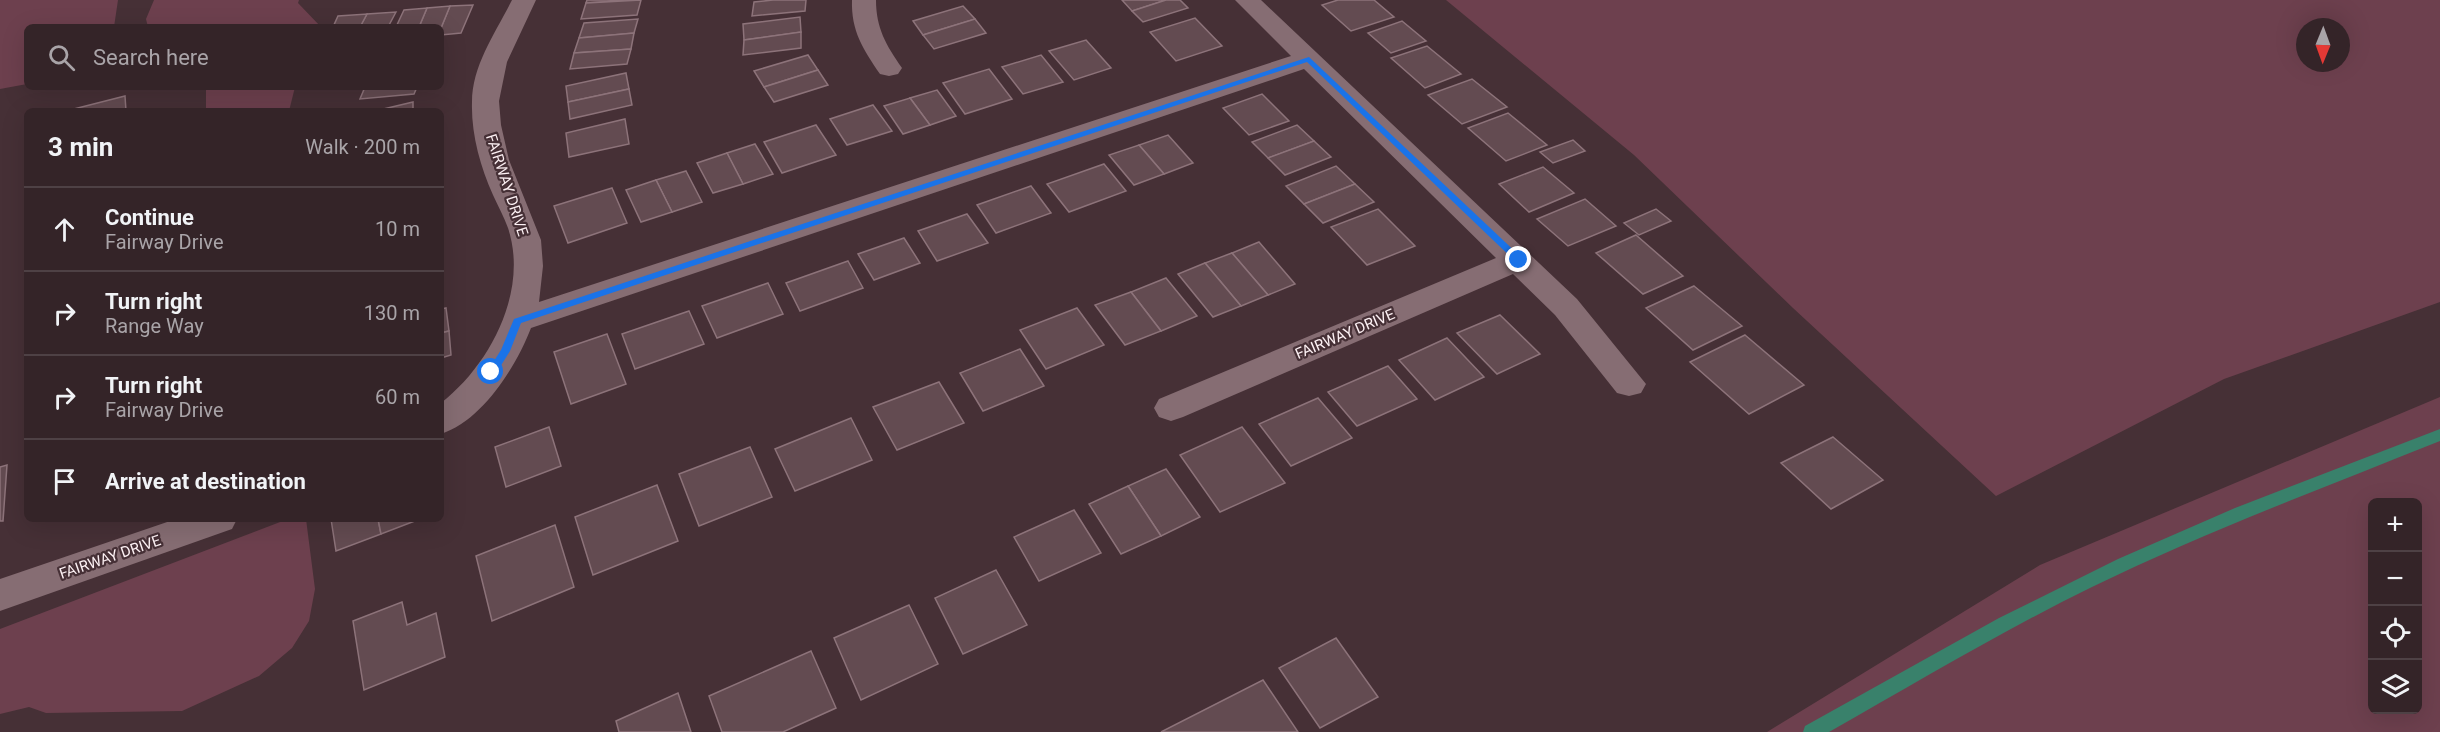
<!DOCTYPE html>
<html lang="en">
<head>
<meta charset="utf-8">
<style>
	:root { --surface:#342428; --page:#3c2c30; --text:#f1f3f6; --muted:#a9a4a8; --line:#4e4145 }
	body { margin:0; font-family:Roboto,sans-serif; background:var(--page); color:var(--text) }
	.controls { position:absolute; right:18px; bottom:18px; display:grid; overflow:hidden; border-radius:9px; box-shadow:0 6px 24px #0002 }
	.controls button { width:54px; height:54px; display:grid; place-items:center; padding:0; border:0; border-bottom:2px solid var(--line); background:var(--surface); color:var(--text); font:30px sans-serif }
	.compass { position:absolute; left:2296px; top:18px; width:54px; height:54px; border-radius:50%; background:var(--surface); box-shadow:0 6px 24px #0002; rotate:181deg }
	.stop { position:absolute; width:18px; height:18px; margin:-14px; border:4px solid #1a73e8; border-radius:50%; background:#fff }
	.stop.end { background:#1a73e8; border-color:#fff; box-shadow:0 2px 6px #0008 }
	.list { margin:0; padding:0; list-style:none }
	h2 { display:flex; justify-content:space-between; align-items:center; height:78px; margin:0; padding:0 24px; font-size:26px }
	h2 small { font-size:20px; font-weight:400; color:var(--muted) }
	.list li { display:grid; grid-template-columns:39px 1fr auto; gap:18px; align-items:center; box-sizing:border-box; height:84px; padding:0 24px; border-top:2px solid var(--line) }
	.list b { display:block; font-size:22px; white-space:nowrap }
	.list p { margin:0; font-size:20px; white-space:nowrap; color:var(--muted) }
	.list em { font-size:20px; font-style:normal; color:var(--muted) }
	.icon { flex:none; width:33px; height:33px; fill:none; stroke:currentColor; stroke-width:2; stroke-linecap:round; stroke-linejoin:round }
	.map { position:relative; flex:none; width:2440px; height:732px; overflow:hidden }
	.search { position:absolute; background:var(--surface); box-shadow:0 6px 24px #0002; left:24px; top:24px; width:420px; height:66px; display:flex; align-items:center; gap:15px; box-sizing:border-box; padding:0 21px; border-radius:9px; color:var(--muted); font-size:22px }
	.panel { position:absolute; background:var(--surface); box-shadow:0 6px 24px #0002; left:24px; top:108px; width:420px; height:414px; border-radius:9px }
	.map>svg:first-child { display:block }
	.green { fill:#6d404e; fill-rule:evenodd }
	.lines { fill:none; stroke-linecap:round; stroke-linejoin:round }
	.stream { fill:#39816b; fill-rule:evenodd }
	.building { fill:#634b51; stroke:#8d737a; stroke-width:1.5 }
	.street { fill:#866d73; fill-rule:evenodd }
	.route { fill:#1a73e8 }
	.labels { text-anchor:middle; stroke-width:4.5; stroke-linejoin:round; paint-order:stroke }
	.street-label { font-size:15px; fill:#fdf1f4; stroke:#463036 }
</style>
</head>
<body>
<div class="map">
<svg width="2440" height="732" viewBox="0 0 2440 732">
	<rect width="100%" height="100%" fill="#463036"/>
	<g class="green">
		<path d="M0,0H118L114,27H27V84L0,89Z"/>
		<path d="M154,0H299L298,3L321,27H148L146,19Z"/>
		<path d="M1446,0H2440V302L2224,379L1996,496L1793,308L1634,155ZM2305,27H2341V63H2305Z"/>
		<path d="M206,87H295L289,111H206Z"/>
		<path d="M2440,397V732H1767L2040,565ZM2372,502H2418V710H2372Z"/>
		<path d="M288,519H306L315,589L309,621L292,648L259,676L182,711L46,713L29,707L0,714V629Z"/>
	</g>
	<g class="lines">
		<path class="stream" d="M2440,429V441C2323,488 2205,532 2092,587C2002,631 1916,683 1829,732H1803L1805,726L1999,618L2118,559L2235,508Z"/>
	</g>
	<g class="building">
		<path d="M587,0H635L586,3Z"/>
		<path d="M641,0L637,15L581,19L586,3Z"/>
		<path d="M773,0H806L805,11L752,16L754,2Z"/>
		<path d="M1122,0H1166L1132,11Z"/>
		<path d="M1166,0H1180L1188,8L1143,22L1132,11Z"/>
		<path d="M1338,0H1374L1394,17L1351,31L1322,5Z"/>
		<path d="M473,5L461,33L441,35V28L450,6Z"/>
		<path d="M450,6L441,28L419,27L427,8Z"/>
		<path d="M963,6L975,19L923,35L913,21Z"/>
		<path d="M427,8L419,27H396L404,10Z"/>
		<path d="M396,12L388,27H360L367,14Z"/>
		<path d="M367,14L360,27H333L338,16Z"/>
		<path d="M800,17L801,32L744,40L743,24Z"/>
		<path d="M1195,18L1222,46L1176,61L1150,32Z"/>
		<path d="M638,19L634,33L579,38L584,23Z"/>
		<path d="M975,19L986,33L934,49L923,35Z"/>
		<path d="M1402,21L1426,41L1391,53L1368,33Z"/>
		<path d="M801,32V48L743,55L744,40Z"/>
		<path d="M634,33L631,49L574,53L579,38Z"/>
		<path d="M1086,40L1111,68L1074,80L1049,51Z"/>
		<path d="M1427,46L1461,74L1425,88L1391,58Z"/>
		<path d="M631,49L627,64L570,69L574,53Z"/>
		<path d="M808,55L818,70L764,87L754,71Z"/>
		<path d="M1041,55L1063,82L1023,94L1002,67Z"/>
		<path d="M989,69L1012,99L965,114L943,83Z"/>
		<path d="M818,70L828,85L774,102L764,87Z"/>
		<path d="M626,73L629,89L568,102L566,86Z"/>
		<path d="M1472,79L1507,107L1462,124L1428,95Z"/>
		<path d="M365,87H417L414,94L360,99Z"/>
		<path d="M629,89L632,105L570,119L568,102Z"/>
		<path d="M937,90L956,116L930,125L910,98Z"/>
		<path d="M1262,94L1289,121L1249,135L1223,108Z"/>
		<path d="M125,96L126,111H66Z"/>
		<path d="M910,98L930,125L903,134L884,106Z"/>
		<path d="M413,102V111H375Z"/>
		<path d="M873,105L892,131L847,145L830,119Z"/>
		<path d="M1508,113L1547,145L1506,161L1468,128Z"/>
		<path d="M625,119L629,144L569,157L566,133Z"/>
		<path d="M816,125L836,155L782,173L764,142Z"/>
		<path d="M1297,125L1314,141L1268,158L1252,142Z"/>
		<path d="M1168,135L1193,163L1164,174L1139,145Z"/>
		<path d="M1573,140L1585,151L1553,163L1540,152Z"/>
		<path d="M1314,141L1331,157L1285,175L1268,158Z"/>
		<path d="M755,144L773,174L743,184L727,153Z"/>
		<path d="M1139,145L1164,174L1134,185L1109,155Z"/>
		<path d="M727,153L743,184L713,193L697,163Z"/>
		<path d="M1104,164L1126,191L1069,212L1047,184Z"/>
		<path d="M1336,166L1355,184L1304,204L1286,186Z"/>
		<path d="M1543,167L1574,193L1529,212L1499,184Z"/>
		<path d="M686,171L702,202L672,212L656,180Z"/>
		<path d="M656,180L672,212L641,222L626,190Z"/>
		<path d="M1355,184L1374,202L1323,223L1304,204Z"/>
		<path d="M1031,186L1051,213L996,233L977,205Z"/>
		<path d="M612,188L627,223L568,243L554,206Z"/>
		<path d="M1585,199L1616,226L1568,246L1537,219Z"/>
		<path d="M1378,209L1415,246L1367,265L1331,227Z"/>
		<path d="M1656,209L1671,221L1639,235L1624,223Z"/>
		<path d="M967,214L988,243L937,261L918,231Z"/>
		<path d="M1636,235L1683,276L1643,294L1596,253Z"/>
		<path d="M904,238L920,263L874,280L858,254Z"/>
		<path d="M1259,242L1295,284L1268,295L1232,253Z"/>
		<path d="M1232,253L1268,295L1241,306L1205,263Z"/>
		<path d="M848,261L863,288L800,311L786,283Z"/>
		<path d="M1205,263L1241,306L1213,317L1178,274Z"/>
		<path d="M1166,278L1197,316L1161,331L1131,292Z"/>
		<path d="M768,283L783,314L717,338L702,306Z"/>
		<path d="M1694,286L1742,326L1693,350L1646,308Z"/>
		<path d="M1131,292L1161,331L1125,345L1095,305Z"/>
		<path d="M446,308L449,331L441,333V309Z"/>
		<path d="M1077,308L1104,345L1046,369L1020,330Z"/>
		<path d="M689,311L704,344L635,369L622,334Z"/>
		<path d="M1500,315L1540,354L1497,374L1457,333Z"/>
		<path d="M449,331L451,355L441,358V333Z"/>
		<path d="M607,334L626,384L571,404L554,352Z"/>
		<path d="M1745,335L1804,385L1749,414L1690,362Z"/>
		<path d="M1447,338L1484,377L1435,400L1399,360Z"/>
		<path d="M1020,349L1044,386L983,411L960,373Z"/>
		<path d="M1388,366L1417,399L1357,426L1328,392Z"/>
		<path d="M939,382L964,423L897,450L873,407Z"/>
		<path d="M1318,398L1352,438L1291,466L1259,424Z"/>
		<path d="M851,418L872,460L795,491L775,449Z"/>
		<path d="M549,427L561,466L506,487L495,447Z"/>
		<path d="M1242,427L1285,483L1220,512L1180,455Z"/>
		<path d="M1833,437L1883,480L1831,509L1781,463Z"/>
		<path d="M750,447L772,497L699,526L679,474Z"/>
		<path d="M7,465L3,521H0V467Z"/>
		<path d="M1166,469L1200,517L1161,536L1128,486Z"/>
		<path d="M657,485L678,541L593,575L575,517Z"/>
		<path d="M1128,486L1161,536L1121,554L1089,504Z"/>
		<path d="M1074,510L1101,553L1039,581L1014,537Z"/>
		<path d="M331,519H378L381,534L336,551Z"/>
		<path d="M378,519H420L381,534Z"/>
		<path d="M555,525L574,587L492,621L476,556Z"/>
		<path d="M996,570L1027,625L963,654L935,598Z"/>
		<path d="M402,602L407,625L436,613L445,657L364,690L353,621Z"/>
		<path d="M909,605L938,664L861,700L834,638Z"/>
		<path d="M1336,638L1378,697L1320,728L1279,668Z"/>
		<path d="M811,651L836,708L783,732H722L709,696Z"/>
		<path d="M1263,680L1298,732H1161Z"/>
		<path d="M678,693L691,732H619L616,721Z"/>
	</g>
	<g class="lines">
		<g class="street">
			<path d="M512,0H536L507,62L499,101L501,125L509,160L541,240L543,266L539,302L1291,56L1235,0H1261L1577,299L1646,384L1641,393L1629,396L1617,393L1555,315L1513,274L1183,417L1171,421L1159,417L1154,408L1159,399L1496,258L1304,69L531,328C516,367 482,421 441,434V403C490,365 529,291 508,228C504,217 498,206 493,195C480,166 471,133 472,102C472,65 496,32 512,0Z"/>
			<path d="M852,0H876C876,28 886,45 902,68L898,74L889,76L880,74C863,49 851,31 852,0Z"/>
			<path d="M176,519H237L232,529L0,611V579Z"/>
		</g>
	</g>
	<path class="route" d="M1309,57L1522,258V262H1516L1307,62L521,323L510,351L495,375H488L487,372L501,350L514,319Z"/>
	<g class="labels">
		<g class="street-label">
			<text transform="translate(507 185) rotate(72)" y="5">FAIRWAY DRIVE</text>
			<text transform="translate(1345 334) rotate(-23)" y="5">FAIRWAY DRIVE</text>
			<text transform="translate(110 557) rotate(-19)" y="5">FAIRWAY DRIVE</text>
		</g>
	</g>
</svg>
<div class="controls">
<button>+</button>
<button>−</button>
<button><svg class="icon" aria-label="locate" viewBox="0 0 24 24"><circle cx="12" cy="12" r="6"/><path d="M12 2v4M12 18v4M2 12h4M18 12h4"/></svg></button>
<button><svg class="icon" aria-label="layers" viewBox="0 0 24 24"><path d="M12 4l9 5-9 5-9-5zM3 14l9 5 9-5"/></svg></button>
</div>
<svg class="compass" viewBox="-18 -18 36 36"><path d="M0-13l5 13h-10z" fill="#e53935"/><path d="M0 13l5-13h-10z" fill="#a9a4a8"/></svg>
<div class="stop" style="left:491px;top:372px"></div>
<div class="stop end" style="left:1519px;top:260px"></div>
<div class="search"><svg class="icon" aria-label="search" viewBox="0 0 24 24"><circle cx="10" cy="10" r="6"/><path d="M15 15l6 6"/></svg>Search here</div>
<section class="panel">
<h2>3 min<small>Walk · 200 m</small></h2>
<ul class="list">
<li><svg class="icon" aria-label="ahead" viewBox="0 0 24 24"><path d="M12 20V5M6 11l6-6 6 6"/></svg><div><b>Continue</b><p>Fairway Drive</p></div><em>10 m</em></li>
<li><svg class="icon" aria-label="right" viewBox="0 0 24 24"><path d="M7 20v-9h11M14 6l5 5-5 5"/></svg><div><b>Turn right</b><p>Range Way</p></div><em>130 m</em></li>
<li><svg class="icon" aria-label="right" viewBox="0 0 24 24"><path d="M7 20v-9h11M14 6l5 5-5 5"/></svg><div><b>Turn right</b><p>Fairway Drive</p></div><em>60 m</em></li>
<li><svg class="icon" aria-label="arrive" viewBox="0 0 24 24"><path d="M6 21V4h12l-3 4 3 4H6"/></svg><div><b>Arrive at destination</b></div></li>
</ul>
</section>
</div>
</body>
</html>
